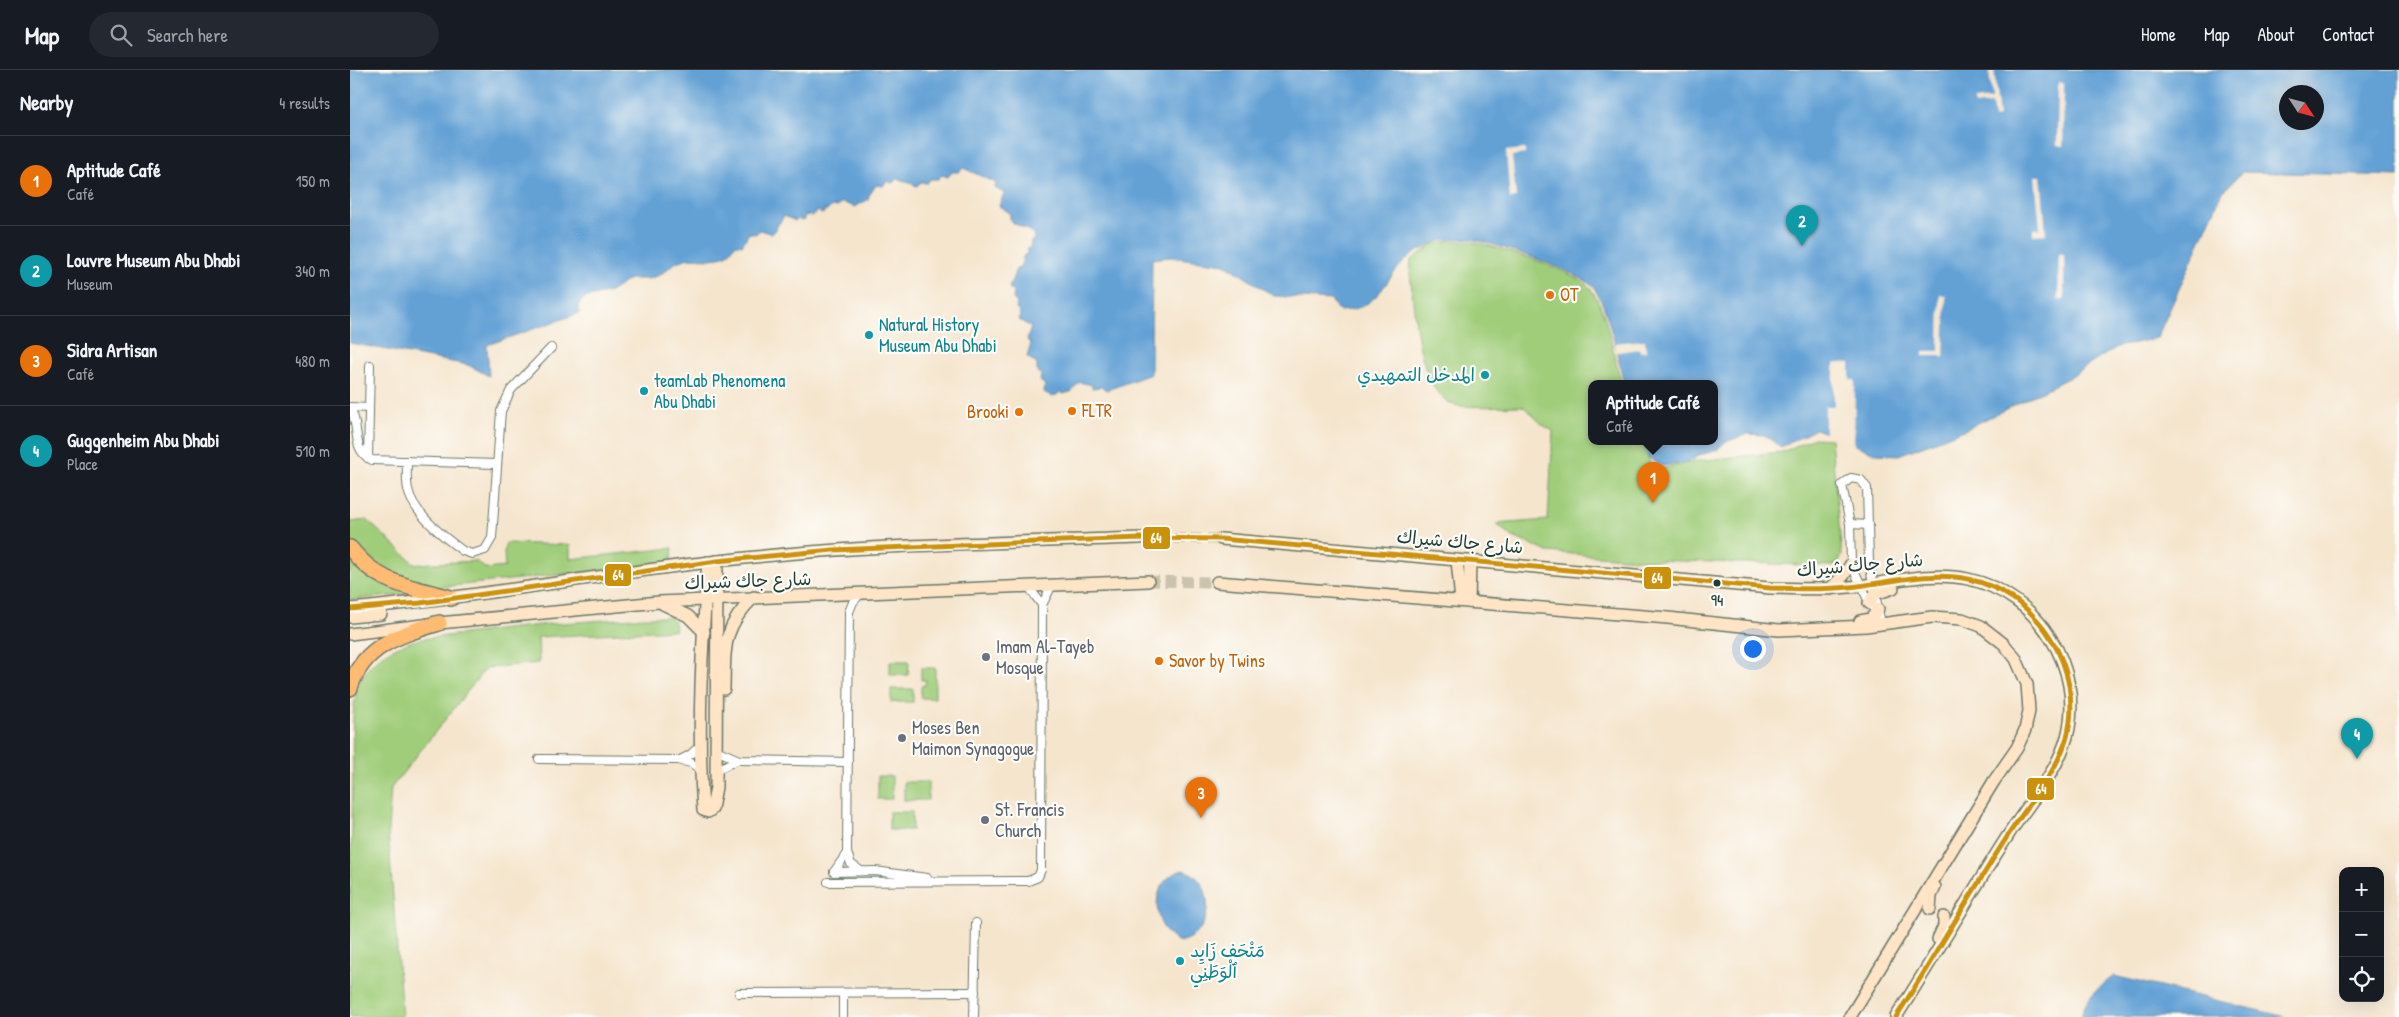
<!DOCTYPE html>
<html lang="en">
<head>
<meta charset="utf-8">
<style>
	:root { --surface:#171b24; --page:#242831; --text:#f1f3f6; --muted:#9ea1a6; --line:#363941; --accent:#7c3aed }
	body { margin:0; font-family:"Patrick Hand","Playpen Sans Arabic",sans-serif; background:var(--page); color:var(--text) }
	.controls { position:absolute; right:15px; bottom:15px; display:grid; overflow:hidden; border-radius:10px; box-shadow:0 5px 20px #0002 }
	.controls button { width:45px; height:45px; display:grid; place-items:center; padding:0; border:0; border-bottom:1px solid var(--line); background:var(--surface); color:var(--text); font:25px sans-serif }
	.compass { position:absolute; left:1929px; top:15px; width:45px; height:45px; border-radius:50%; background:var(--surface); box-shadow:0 5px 20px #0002; rotate:126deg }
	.you { position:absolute; left:1402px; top:578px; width:18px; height:18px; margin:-12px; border:4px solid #fff; border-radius:50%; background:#1a73e8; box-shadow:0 0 0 8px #1a73e833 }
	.badge { display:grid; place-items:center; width:32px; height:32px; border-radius:50%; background:var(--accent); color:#fff; font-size:16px; font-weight:700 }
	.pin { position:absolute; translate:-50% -41px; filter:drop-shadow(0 1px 2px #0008) }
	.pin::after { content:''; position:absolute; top:26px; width:18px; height:15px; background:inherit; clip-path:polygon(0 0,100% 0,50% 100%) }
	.popup { position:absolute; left:1238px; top:310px; width:130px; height:65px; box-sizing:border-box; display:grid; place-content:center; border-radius:10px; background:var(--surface); filter:drop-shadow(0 1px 4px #0005); font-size:16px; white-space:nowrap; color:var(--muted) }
	.popup b { font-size:19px; color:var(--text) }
	.popup::after { content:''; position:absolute; left:50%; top:100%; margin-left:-10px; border:10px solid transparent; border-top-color:var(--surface) }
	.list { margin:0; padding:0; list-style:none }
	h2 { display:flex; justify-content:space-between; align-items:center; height:65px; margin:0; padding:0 20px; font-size:21px }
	h2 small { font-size:16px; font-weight:400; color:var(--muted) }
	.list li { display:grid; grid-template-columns:32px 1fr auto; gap:15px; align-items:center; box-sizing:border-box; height:90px; padding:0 20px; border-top:1px solid var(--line) }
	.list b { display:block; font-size:19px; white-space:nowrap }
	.list p { margin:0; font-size:16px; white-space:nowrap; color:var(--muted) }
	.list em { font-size:16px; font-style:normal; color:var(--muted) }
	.icon { flex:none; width:28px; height:28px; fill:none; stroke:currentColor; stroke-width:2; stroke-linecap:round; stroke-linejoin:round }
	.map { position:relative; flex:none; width:2049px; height:947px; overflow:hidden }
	header { display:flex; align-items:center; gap:30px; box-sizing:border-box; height:70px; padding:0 25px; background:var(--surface); border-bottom:1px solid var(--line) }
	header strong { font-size:24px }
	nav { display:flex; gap:28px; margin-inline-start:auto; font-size:18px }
	.search { width:350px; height:45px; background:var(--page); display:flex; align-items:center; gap:12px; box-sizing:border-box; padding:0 18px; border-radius:28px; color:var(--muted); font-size:19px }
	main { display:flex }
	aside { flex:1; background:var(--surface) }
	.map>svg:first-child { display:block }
	.green { fill:#a0cd7a; stroke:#608557 }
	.water { fill:#64a1d5; stroke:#426f84; fill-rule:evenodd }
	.pier { fill:#f5e5cd }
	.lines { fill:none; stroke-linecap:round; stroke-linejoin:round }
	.secondary-tunnel { stroke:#cac3ae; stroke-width:11; stroke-dasharray:11 5.5; stroke-linecap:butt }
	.street-casing { stroke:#6a786a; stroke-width:10 }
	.secondary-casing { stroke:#6a786a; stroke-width:14 }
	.highway-casing { stroke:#6a786a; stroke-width:18 }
	.street { stroke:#fff; stroke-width:8 }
	.secondary { stroke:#ffe4c6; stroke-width:11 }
	.highway { stroke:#ffbb71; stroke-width:15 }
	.bus-1-casing { stroke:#fdfcf7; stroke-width:9 }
	.bus-1 { stroke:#cc910a; stroke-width:5 }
	.food-dot { fill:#e8710a; stroke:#fdfcf7; stroke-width:2 }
	.culture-dot { fill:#0f9aa8; stroke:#fdfcf7; stroke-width:2 }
	.bus-dot { fill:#1f3d34; stroke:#fdfcf7; stroke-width:2 }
	.worship-dot { fill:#6b7280; stroke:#fdfcf7; stroke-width:2 }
	.labels { text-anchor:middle; stroke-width:4.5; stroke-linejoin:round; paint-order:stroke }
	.bus-label { font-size:17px; fill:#1f3d34; stroke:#fdfcf7 }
	.food-label { font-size:18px; fill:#c56008; stroke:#fdfcf7; text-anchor:start }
	.culture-label { font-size:18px; fill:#0d838f; stroke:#fdfcf7; text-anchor:start }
	.street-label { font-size:18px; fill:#1f3d34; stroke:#fdfcf7 }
	.worship-label { font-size:18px; fill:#5b616d; stroke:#fdfcf7; text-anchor:start }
	.line-badge { stroke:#fdfcf7; stroke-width:2 }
	.badge-label { font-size:14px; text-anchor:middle; font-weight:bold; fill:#fff }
</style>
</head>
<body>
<header>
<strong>Map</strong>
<div class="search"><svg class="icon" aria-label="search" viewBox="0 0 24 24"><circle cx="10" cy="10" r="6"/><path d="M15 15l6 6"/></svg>Search here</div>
<nav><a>Home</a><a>Map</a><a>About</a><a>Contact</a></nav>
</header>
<main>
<aside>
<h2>Nearby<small>4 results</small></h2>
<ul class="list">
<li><span class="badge" style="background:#e8710a">1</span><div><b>Aptitude Café</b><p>Café</p></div><em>150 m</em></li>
<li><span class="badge" style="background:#0f9aa8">2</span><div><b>Louvre Museum Abu Dhabi</b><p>Museum</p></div><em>340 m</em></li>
<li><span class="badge" style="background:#e8710a">3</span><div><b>Sidra Artisan</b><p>Café</p></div><em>480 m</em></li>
<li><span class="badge" style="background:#0f9aa8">4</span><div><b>Guggenheim Abu Dhabi</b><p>Place</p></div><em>510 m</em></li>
</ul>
</aside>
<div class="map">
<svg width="2049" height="947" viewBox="0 0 2049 947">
	<rect width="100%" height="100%" fill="#fdfcf7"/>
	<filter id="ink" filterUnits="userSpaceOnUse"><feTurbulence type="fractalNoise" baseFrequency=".02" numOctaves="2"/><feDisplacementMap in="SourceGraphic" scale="10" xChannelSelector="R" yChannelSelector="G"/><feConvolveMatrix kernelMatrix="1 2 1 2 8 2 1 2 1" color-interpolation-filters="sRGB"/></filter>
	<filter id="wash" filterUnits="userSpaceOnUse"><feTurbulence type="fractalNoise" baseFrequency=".0096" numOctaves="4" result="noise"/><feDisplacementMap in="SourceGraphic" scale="20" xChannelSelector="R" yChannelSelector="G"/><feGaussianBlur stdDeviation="1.12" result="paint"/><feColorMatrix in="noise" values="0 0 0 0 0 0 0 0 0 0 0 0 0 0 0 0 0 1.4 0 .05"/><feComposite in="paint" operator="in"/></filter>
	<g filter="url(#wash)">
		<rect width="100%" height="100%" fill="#f5e5cd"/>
		<g class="green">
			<path d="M1099,171C1107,171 1115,171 1122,172C1143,175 1228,202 1239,217C1259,241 1262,285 1272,314H1242V372H1292L1303,401L1347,391L1432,382L1464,368L1481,369L1492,486L1485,496L1300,490L1198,482L1161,466L1146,454L1198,450L1203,361L1193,355L1173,336C1161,336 1112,338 1104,335C1066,320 1065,238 1060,204L1061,190L1082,175Z"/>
			<path d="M17,450L65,494L126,491L136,499L155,497L154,482L156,473L220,475V489L323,478L321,493L83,518L51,515L5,475L0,467V452Z"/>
			<path d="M0,486C18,505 33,520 60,524L0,530Z"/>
			<path d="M298,547H322L326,560L188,567L189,593L136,598L41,718L38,760L52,947H0C0,866 1,785 3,704C3,679 0,637 9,614C21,587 43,576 71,569L199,554Z"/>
			<path d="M540,591H559L558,605H540Z"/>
			<path d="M571,598H585V628H571V616L575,615L576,610H571Z"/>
			<rect x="541" y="619" width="22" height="13"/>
			<rect x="528" y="706" width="14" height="23"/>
			<rect x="554" y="712" width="24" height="18"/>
			<rect x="539" y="742" width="23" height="18"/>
		</g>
		<g class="water">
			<path d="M0,0H2049V106L1892,102L1872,123L1807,268L1767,277L1720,307L1614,360L1549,385L1527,384L1466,359L1431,377L1414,365L1398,364L1375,372L1367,380L1350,385L1336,393L1312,396L1299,388L1294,372H1364V314H1274C1268,289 1258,235 1243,217C1231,202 1140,171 1119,169C1107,168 1092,169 1082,174C1074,178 1065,182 1058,188C1033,209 1031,240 989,241L981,230L924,226L875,194L820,187L802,189L801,304L757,320L751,317L742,318V315L729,312L721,322L713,324L711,322L703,327L694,322L695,315L690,311L691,305L687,301V294L677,287L681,274L677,270L681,257L669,250L670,243L666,239L667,233L663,229L664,222L659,218L666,199L670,198L674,185L677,184V179L680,178L681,171L684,170V165C677,157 667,157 660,150V143L649,136L654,123L645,118L646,113L613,98L608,102H602L598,107L592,105L588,109H581L577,113L571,112L567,116L547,108L543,113L537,111L533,116L526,115L518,127L519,129L505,137L492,132L488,137L482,136L478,140H474V143L471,144L468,141L461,147L459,145L454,146V150L451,151L448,149L446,151L434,146L422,164L410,160L406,164L399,163L392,175L386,174L377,185L361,189L338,188L325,193L310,205L298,209H280L260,222L235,228L228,235L230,243L137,275L139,306L118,295L0,273ZM1936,22H1966V52H1936Z"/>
			<path d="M832,800C858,805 864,840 850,859C845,866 838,869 830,872C806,863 799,826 818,808C822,804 828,802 832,800Z"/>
			<path d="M1764,906L1936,947H1731C1736,927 1748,918 1764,906Z"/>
		</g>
		<g class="pier">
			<path d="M1639,0H1644L1649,47L1644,48L1642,33L1625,35V30L1642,28Z"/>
			<path d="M1708,12L1714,13L1713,76L1707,75Z"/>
			<path d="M1175,79V84L1162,86L1166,128L1160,129L1156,81Z"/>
			<path d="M1685,106H1691L1696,164L1683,165V159L1690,158Z"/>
			<path d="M1709,184H1714V230H1708Z"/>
			<path d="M1590,225H1596L1594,286H1573V281H1589Z"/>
			<path d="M1295,270L1296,281L1290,282V279L1266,282L1265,273Z"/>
			<path d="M1484,293H1500V310H1505L1504,377L1475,366V336H1484Z"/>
		</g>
	</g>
	<g filter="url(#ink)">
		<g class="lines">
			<g class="secondary-tunnel">
				<path d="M791,468L871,469"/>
				<path d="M798,511L867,512"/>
			</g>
			<defs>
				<g id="street">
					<path d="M0,337L19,338"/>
					<path d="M0,338C11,355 0,380 22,390L146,394"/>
					<path d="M18,388L20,295"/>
					<path d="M57,391C57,400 56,411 58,419C62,442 95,468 113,481L122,484L135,480L142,468L151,341L161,320L201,278"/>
					<path d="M1500,454L1519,455"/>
					<path d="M678,516L692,535"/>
					<path d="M510,524L503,532L499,542L497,783L501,794L511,801"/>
					<path d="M1521,536L1501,494L1500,454L1492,415L1501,408L1511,410L1517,418L1519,493L1531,554"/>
					<path d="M366,680L389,690L498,692"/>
					<path d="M189,689L328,690L341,693L351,700"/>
					<path d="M330,690L340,685L351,675"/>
					<path d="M366,700L387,690"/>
					<path d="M484,802L525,801L577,808"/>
					<path d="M484,802L497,783"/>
					<path d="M478,812L678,811L688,807L691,800L692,535L702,515"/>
					<path d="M389,923L625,922"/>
					<path d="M493,923V947"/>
					<path d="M624,947L626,853"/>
				</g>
				<g id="secondary">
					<path d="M871,469L1420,518C1446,519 1473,520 1499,517C1538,513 1579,501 1618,509C1688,524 1735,598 1717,667C1706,705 1677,735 1657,767C1619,826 1584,888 1546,947"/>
					<path d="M1107,490L1111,531"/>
					<path d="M358,492C352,574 347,659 353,740L358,742L362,739L366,717L367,491"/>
					<path d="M867,512L1318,548L1429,560L1516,556L1582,547L1612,549L1631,556L1654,574L1666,589L1677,614L1679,641L1675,660L1667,678L1644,711L1500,947"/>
					<path d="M1480,519L1494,505L1501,494"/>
					<path d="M1119,532L1120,491"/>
					<path d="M1519,533L1525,524L1543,518"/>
					<path d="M313,534L338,546L354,562"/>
					<path d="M0,539C123,528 245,505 368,491C508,474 650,473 791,468"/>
					<path d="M0,547L31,544"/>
					<path d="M1510,551L1521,549L1528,539"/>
					<path d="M0,564L89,553L309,532L798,511"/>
					<path d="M374,619C375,577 372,558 404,527"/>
					<path d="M1580,839L1581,826L1585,817"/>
					<path d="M1588,869L1594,856V847"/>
				</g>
				<g id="highway">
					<path d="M0,478C29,515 58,516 101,528"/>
					<path d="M0,618C13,575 50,565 89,553"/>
				</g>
			</defs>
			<use href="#street" class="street-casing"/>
			<use href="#secondary" class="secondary-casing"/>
			<use href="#highway" class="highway-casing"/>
			<use href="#street" class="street"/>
			<use href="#secondary" class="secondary"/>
			<use href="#highway" class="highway"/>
			<defs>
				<path id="bus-1" d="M0,539L70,533L367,491L483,480L791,468L871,469L1420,518C1446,519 1473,520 1499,517C1538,513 1579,501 1618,509C1688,524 1735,598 1717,667C1706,705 1677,735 1657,767C1619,826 1584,888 1546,947"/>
			</defs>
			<use href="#bus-1" class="bus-1-casing"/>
			<use href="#bus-1" class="bus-1"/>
		</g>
	</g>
	<g class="food-dot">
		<circle cx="1200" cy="225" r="5"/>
		<circle cx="722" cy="341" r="5"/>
		<circle cx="669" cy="342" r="5"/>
		<circle cx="809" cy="591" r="5"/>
	</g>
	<g class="culture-dot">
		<circle cx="519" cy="265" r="5"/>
		<circle cx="1135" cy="305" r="5"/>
		<circle cx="294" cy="321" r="5"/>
		<circle cx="830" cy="891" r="5"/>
	</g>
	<circle class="bus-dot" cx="1367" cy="513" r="4.5"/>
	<g class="worship-dot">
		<circle cx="636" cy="587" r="5"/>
		<circle cx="552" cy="668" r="5"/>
		<circle cx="635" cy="750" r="5"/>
	</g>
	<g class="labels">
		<g class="bus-label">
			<text x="1367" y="536">94</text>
		</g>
		<g class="food-label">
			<text x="1210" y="231">OT</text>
			<text x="732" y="347">FLTR</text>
			<text x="659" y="348" text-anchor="end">Brooki</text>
			<text x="819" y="597">Savor by Twins</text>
		</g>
		<g class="culture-label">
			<text x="529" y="261">Natural History<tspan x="529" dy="21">Museum Abu Dhabi</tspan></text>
			<text x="1125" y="311" text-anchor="end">المدخل التمهيدي</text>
			<text x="304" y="317">teamLab Phenomena<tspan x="304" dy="21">Abu Dhabi</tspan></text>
			<text x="840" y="887">مَتْحَف زَايِد<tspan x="840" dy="21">ٱلْوَطَنِي</tspan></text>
		</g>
		<g class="street-label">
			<text transform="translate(1110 472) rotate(5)" y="6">شارع جاك شيراك</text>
			<text transform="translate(1510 495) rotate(-5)" y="6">شارع جاك شيراك</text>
			<text transform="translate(398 511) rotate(-2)" y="6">شارع جاك شيراك</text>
		</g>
		<g class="worship-label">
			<text x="646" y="583">Imam Al-Tayeb<tspan x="646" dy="21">Mosque</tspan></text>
			<text x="562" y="664">Moses Ben<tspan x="562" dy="21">Maimon Synagogue</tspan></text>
			<text x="645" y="746">St. Francis<tspan x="645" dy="21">Church</tspan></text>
		</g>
	</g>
	<g class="line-badge">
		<rect x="792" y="456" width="29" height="24" rx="5" fill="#cc910a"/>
		<rect x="254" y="493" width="28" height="24" rx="5" fill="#cc910a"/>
		<rect x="1293" y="496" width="29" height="24" rx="5" fill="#cc910a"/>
		<rect x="1676" y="707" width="29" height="24" rx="5" fill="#cc910a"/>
	</g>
	<g class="badge-label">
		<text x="806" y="473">64</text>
		<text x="268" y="510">64</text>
		<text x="1307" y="513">64</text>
		<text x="1691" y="724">64</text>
	</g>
</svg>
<div class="controls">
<button>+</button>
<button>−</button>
<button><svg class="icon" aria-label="locate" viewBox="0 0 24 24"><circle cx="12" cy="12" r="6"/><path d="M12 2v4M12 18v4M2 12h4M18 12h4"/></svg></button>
</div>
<svg class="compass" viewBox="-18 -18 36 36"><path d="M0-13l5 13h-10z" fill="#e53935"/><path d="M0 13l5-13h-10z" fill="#9ea1a6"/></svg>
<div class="you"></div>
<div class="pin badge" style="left:1303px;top:433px;background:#e8710a">1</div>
<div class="popup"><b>Aptitude Café</b>Café</div>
<div class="pin badge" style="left:1452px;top:176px;background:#0f9aa8">2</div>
<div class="pin badge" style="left:851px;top:748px;background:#e8710a">3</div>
<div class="pin badge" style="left:2007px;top:689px;background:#0f9aa8">4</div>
</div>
</main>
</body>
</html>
